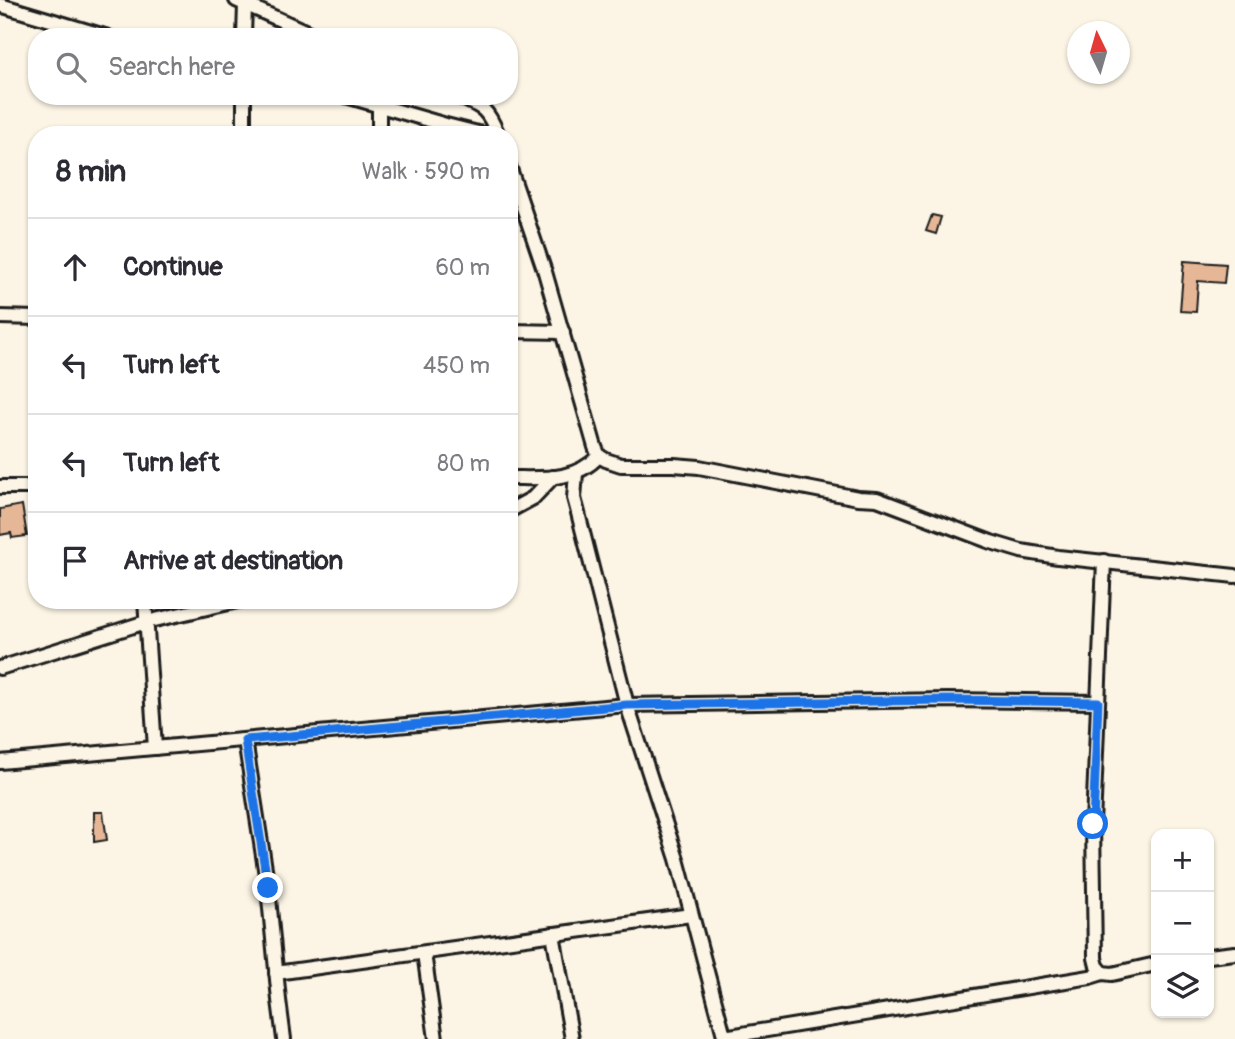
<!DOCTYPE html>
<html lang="en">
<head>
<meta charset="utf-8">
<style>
	:root { --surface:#fff; --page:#f2f2f3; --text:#2b2b33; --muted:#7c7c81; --line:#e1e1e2 }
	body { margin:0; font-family:Pangolin,sans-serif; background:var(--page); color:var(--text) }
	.controls { position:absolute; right:21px; bottom:21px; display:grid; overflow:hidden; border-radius:14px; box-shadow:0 2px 5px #0004 }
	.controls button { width:63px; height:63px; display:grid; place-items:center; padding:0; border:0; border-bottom:2px solid var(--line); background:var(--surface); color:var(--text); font:35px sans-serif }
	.compass { position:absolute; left:1067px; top:21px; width:63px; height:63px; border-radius:50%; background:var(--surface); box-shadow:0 2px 5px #0004; rotate:355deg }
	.stop { position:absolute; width:21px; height:21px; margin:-16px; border:5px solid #1a73e8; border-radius:50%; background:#fff }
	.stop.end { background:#1a73e8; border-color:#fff; box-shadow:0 2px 7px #0008 }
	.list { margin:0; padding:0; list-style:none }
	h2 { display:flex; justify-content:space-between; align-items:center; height:91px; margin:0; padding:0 28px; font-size:30px }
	h2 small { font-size:23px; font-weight:400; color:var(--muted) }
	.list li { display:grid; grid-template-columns:46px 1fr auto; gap:21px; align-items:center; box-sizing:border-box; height:98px; padding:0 28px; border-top:2px solid var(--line) }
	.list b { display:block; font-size:26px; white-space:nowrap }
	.list em { font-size:23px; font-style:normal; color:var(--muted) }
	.icon { flex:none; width:38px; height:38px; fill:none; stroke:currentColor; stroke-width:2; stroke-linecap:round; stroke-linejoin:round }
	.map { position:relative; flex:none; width:1235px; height:1039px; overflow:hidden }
	.search { position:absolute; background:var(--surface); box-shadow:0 2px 5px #0004; left:28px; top:28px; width:490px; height:77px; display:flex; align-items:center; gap:18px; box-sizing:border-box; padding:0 24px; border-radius:28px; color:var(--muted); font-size:26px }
	.panel { position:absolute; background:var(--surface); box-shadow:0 2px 5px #0004; left:28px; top:126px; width:490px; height:483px; border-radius:28px }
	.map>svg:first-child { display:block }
	.building { fill:#e6b797; stroke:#1c1c1c; stroke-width:2 }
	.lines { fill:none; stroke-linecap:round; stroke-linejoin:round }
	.street-casing { stroke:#1c1c1c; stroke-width:18 }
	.street { stroke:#fcf5e5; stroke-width:12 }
	.route { stroke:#1a73e8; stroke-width:9 }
</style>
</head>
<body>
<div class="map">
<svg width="1235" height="1039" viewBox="0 0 1235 1039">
	<rect width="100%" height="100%" fill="#fcf5e5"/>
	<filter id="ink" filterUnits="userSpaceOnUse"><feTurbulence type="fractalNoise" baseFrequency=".0143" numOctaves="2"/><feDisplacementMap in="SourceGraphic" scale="14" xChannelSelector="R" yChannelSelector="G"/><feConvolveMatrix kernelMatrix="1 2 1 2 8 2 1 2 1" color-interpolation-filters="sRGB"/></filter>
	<g filter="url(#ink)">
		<g class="building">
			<path d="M932,215L941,217L936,234L926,231Z"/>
			<path d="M1184,261L1226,264L1224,283L1198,281L1196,312L1180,311Z"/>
			<path d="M22,505L27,536L12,538L11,533L0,535V509Z"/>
			<path d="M94,812H103L107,840L94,842Z"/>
		</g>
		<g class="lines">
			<defs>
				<g id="street">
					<path d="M236,0L318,37"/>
					<path d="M0,5L108,37"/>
					<path d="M244,37L245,4"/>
					<path d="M244,96V135"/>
					<path d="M346,96L446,125L486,135"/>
					<path d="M457,96C483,107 487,108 498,135"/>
					<path d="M379,106V135"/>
					<path d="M509,166L545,272L595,447L599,456L606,460L621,465H674L699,467L858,498L877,499L991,542L1021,551L1058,557L1235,576"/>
					<path d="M0,317L37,318"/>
					<path d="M509,331L563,332"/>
					<path d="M576,473L574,498L577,509L627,705L677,859L725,1039"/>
					<path d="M509,478C543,478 574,482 599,456"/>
					<path d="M0,487H37"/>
					<path d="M509,511L533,498L553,477"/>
					<path d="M1104,561L1093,824L1095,958L1097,966L1103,973L1112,974L1156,964"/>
					<path d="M145,600L155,748"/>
					<path d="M0,668L146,622L242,600"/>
					<path d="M245,740L268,888L279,1000L284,1039"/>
					<path d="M0,762L627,705L947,700L1098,702"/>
					<path d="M553,934L572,1039"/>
					<path d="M424,953L436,1039"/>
					<path d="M1209,956L1235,953"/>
					<path d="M276,973L691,915"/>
					<path d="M724,1037L1090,977L1103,973"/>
				</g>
			</defs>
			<use href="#street" class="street-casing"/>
			<use href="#street" class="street"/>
		</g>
	</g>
	<g class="lines" filter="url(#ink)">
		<path class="route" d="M268,888L245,740L627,705L947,700L1098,702L1093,824"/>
	</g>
</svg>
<div class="controls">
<button>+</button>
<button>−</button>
<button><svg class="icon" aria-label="layers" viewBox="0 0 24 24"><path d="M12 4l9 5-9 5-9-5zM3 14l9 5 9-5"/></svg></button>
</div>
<svg class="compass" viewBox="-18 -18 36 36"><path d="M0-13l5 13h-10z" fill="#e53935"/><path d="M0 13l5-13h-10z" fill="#7c7c81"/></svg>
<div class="stop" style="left:1093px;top:824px"></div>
<div class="stop end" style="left:268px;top:888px"></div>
<div class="search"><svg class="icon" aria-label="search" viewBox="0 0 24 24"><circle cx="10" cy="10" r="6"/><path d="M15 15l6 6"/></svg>Search here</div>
<section class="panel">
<h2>8 min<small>Walk · 590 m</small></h2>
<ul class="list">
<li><svg class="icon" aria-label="ahead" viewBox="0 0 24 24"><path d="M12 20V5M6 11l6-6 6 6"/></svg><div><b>Continue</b></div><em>60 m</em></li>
<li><svg class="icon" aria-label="left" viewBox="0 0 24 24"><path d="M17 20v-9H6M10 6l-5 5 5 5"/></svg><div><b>Turn left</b></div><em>450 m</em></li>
<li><svg class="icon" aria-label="left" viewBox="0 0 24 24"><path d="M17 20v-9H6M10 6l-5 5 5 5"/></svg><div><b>Turn left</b></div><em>80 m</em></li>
<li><svg class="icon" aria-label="arrive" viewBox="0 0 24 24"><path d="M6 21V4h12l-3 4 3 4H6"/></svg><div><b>Arrive at destination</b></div></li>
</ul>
</section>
</div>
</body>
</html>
